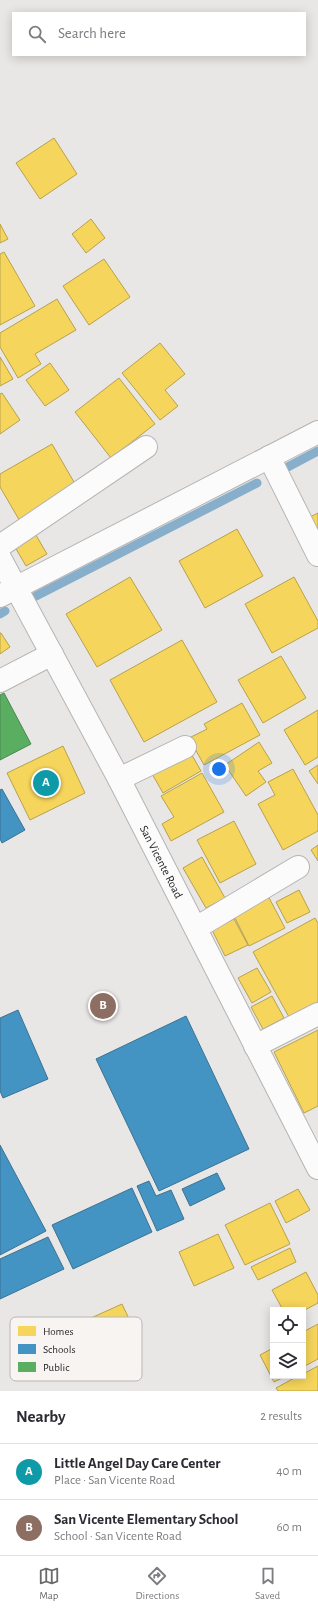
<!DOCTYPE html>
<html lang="en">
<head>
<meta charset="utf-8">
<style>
	:root { --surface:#fff; --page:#f2f2f3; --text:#2b2b33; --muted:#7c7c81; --line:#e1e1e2; --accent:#6c6a69 }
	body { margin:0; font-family:"Alegreya Sans",sans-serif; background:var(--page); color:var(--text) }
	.controls { position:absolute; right:12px; bottom:12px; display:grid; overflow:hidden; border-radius:0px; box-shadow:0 2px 10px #0003 }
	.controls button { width:36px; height:36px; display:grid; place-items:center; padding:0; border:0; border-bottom:1px solid var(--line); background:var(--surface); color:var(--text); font:20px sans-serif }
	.you { position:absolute; left:219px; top:769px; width:14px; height:14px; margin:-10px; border:3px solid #fff; border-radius:50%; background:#1a73e8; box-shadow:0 0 0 6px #1a73e833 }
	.badge { display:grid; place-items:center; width:26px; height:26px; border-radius:50%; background:var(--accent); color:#fff; font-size:13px; font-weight:700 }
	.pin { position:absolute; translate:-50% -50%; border:2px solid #fff; box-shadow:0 1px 4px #0006 }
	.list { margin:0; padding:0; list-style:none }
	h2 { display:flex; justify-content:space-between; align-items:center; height:52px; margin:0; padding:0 16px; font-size:17px }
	h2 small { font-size:13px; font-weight:400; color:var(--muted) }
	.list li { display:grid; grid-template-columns:26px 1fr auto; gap:12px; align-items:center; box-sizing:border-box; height:56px; padding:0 16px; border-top:1px solid var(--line) }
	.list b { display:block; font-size:15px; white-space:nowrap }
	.list p { margin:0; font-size:13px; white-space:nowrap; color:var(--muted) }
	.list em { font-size:13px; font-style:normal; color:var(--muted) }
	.icon { flex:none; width:22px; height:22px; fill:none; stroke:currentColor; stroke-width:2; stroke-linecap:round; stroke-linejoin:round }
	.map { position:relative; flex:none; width:318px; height:1391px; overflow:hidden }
	.search { position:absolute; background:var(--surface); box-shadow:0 2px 10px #0003; left:12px; right:12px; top:12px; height:44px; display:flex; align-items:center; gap:10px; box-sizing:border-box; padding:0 14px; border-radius:0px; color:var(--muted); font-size:15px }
	.sheet { height:164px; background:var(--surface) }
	nav { display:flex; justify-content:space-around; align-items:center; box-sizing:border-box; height:56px; border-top:1px solid var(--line); background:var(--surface); font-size:11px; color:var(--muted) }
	nav a { display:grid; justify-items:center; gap:2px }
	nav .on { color:var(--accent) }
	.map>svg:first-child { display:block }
	.homes { fill:#f6d55c; stroke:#b8a14c }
	.schools { fill:#4393c3; stroke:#3b7394 }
	.public { fill:#5aae61; stroke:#4b864f }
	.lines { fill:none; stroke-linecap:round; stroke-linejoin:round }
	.stream { stroke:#87afcb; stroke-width:9 }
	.minor-casing { stroke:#b5b4b3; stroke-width:24 }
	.tertiary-casing { stroke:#b5b4b3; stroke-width:24 }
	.minor { stroke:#fcfbfb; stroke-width:22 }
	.tertiary { stroke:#fcfbfb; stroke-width:22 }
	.labels { text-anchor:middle; stroke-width:4; stroke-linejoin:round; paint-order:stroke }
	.street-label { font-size:12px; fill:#282726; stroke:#f7f4f2 }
	.key { fill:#f7f4f2; stroke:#b9b6b5; stroke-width:1 }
	.key-label { font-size:11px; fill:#282726 }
</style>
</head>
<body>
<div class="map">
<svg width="318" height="1391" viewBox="0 0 318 1391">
	<rect width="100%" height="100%" fill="#e9e7e5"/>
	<g class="homes">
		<path d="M54,138L77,174L40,199L16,163Z"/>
		<path d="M91,219L105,238L86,253L72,234Z"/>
		<path d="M0,224L8,239L0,243Z"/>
		<path d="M4,252L35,306L0,325V254Z"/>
		<path d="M104,259L130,297L89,325L63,286Z"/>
		<path d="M57,299L76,330L35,354L41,364L18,378L0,347V333Z"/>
		<path d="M160,343L185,374L165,390L178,406L160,420L122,373Z"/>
		<path d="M0,357L13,379L0,386Z"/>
		<path d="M50,363L69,390L45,406L26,380Z"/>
		<path d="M119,378L155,424L111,458L75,412Z"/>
		<path d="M2,393L20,420L0,434V394Z"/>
		<path d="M52,444L78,489L21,523L0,487V474Z"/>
		<path d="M318,513V532L310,517Z"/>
		<path d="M237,529L263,576L205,608L179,561Z"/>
		<path d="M33,530L47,554L26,566L12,542Z"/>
		<path d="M130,577L162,630L97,667L66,614Z"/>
		<path d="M294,577L318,621V628L272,653L245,604Z"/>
		<path d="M0,633H1L10,647L0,654Z"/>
		<path d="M182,640L217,702L144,742L110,680Z"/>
		<path d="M281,656L306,698L263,723L238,680Z"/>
		<path d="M242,703L260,735L204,765L189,738L207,729L204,724Z"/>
		<path d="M318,710V757L305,765L284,730Z"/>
		<path d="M259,742L272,763L258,771L266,782L246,796L225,765Z"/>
		<path d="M63,746L85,793L30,820L7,773Z"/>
		<path d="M189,750L201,771L163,793L151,772Z"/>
		<path d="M318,765V784L309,771Z"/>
		<path d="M293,769L318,815V831L283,850L258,804L275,795L268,782Z"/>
		<path d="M202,773L224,812L171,841L162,824L174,817L161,796Z"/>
		<path d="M234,821L256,864L220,883L197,840Z"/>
		<path d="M318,845V861L311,850Z"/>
		<path d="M202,857L225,898L206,908L183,868Z"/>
		<path d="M299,890L310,912L287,923L276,902Z"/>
		<path d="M266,892L285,928L249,946L231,910Z"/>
		<path d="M315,918L318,923V1002L289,1017L253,952Z"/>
		<path d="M234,919L248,945L225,956L212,930Z"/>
		<path d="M257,968L271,992L252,1003L238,978Z"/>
		<path d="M272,996L284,1018L263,1029L251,1007Z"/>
		<path d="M318,1030V1106L304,1113L274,1052Z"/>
		<path d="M298,1189L310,1210L286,1223L275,1201Z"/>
		<path d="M270,1203L290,1244L245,1265L225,1225Z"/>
		<path d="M218,1234L234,1268L194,1286L179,1252Z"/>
		<path d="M290,1248L296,1262L258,1280L251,1267Z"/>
		<path d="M306,1272L318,1295V1303L303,1311L283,1310L272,1290Z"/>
		<path d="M122,1304L140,1342L79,1369L62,1331Z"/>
		<path d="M318,1324V1359L303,1367V1332Z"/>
		<path d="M273,1348V1376H286L274,1382L260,1355Z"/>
		<path d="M318,1366V1391H278L276,1388L298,1376H303V1374Z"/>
	</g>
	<g class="schools">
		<path d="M2,789L25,830L2,843L0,839V790Z"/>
		<path d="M18,1010L48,1079L3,1098L0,1091V1018Z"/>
		<path d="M186,1016L249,1149L159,1191L96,1059Z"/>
		<path d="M0,1145L46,1231L0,1255Z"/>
		<path d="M217,1173L225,1189L190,1206L182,1189Z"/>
		<path d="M149,1181L156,1196L171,1190L184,1219L157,1231L137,1186Z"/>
		<path d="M132,1188L152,1232L73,1269L52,1225Z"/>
		<path d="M48,1237L64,1269L0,1299V1259Z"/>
	</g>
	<path class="public" d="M4,693L31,744L0,760V695Z"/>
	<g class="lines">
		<g class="stream">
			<path d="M284,469L318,451"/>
			<path d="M36,596L257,483"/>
			<path d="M0,614L5,611"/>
		</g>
		<defs>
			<g id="minor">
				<path d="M269,457L318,555"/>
				<path d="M0,546L146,447"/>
				<path d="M0,596L318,432"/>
				<path d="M0,681L52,654"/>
				<path d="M119,779L185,747"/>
				<path d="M196,928L298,867"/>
				<path d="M255,1046L318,1014"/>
			</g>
			<g id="tertiary">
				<path id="s1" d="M0,558L119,779L318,1168"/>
			</g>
		</defs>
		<use href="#minor" class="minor-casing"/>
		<use href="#tertiary" class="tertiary-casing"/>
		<use href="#minor" class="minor"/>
		<use href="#tertiary" class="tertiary"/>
	</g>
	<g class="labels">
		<g class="street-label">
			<text dy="4" stroke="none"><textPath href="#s1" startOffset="344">San Vicente Road</textPath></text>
		</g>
	</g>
	<rect x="10" y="1317" width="132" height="64" rx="6" class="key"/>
	<rect x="18" y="1326" width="18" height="10" fill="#f6d55c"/>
	<rect x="18" y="1344" width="18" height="10" fill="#4393c3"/>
	<rect x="18" y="1362" width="18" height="10" fill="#5aae61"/>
	<g class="key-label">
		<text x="43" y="1335">Homes</text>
		<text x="43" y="1353">Schools</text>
		<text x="43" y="1371">Public</text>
	</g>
</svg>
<div class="controls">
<button><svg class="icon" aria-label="locate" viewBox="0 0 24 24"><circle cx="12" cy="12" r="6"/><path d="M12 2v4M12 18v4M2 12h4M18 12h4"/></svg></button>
<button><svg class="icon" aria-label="layers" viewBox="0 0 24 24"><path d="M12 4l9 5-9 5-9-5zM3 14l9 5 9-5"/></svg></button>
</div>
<div class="you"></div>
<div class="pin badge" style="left:46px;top:783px;background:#0f9aa8">A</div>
<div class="pin badge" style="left:103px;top:1006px;background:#8d6e63">B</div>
<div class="search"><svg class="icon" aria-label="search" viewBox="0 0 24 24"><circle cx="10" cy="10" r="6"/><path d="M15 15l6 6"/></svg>Search here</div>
</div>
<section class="sheet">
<h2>Nearby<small>2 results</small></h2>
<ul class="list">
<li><span class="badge" style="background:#0f9aa8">A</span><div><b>Little Angel Day Care Center</b><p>Place · San Vicente Road</p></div><em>40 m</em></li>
<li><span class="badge" style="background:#8d6e63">B</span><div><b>San Vicente Elementary School</b><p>School · San Vicente Road</p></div><em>60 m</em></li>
</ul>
</section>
<nav>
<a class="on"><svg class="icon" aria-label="map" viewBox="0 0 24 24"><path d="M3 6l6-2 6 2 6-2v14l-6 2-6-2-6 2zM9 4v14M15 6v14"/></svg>Map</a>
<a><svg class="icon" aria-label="directions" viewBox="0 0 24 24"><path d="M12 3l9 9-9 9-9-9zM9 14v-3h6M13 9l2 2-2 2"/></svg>Directions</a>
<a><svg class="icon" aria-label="saved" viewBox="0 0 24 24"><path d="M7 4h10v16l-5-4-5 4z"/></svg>Saved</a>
</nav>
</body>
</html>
